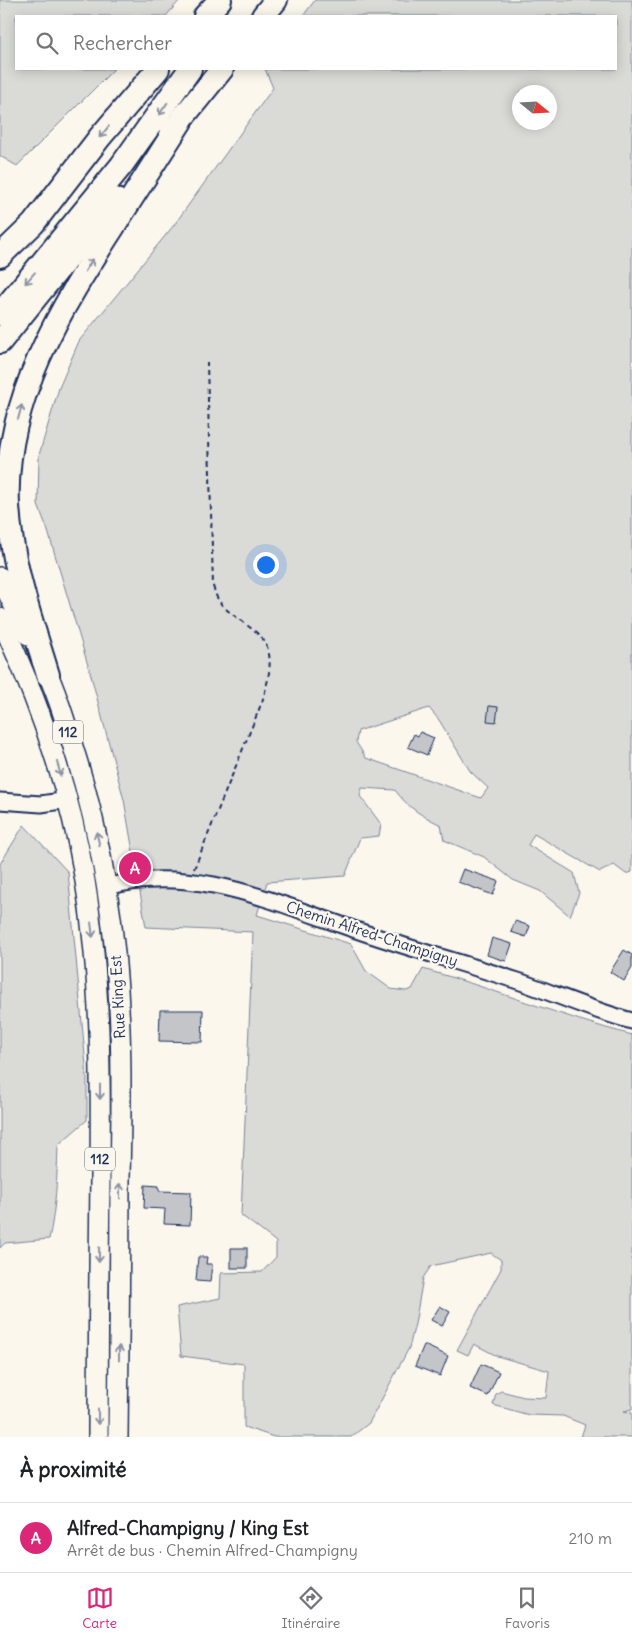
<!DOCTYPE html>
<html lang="fr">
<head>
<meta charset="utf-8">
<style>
	:root { --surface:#fff; --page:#f6f6f6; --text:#202124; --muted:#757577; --line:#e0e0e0; --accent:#db2777 }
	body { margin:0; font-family:Delius,sans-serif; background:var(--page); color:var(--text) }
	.compass { position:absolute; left:512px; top:85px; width:45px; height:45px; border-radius:50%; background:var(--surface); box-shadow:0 2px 12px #0003; rotate:108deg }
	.you { position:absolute; left:265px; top:564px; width:18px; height:18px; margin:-12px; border:4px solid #fff; border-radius:50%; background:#1a73e8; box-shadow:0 0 0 8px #1a73e833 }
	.badge { display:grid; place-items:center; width:32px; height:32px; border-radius:50%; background:var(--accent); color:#fff; font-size:16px; font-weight:700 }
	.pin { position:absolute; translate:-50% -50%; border:2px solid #fff; box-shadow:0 1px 5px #0006 }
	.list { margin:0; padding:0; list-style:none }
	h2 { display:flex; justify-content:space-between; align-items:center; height:65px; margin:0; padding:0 20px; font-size:21px }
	h2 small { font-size:16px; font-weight:400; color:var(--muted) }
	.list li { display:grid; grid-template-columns:32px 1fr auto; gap:15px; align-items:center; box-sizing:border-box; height:70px; padding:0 20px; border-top:1px solid var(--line) }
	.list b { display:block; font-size:19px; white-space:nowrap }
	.list p { margin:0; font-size:16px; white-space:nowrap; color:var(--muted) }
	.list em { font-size:16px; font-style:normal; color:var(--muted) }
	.icon { flex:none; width:28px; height:28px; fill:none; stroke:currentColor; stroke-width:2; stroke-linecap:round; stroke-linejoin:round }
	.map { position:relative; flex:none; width:632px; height:1437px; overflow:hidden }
	.search { position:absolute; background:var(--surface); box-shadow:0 2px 12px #0003; left:15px; right:15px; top:15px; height:55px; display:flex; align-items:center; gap:12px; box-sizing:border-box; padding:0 18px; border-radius:0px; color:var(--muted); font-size:19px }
	.sheet { height:135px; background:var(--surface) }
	nav { display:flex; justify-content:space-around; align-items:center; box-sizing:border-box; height:70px; border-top:1px solid var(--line); background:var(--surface); font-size:14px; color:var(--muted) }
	nav a { display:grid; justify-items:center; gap:2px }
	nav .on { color:var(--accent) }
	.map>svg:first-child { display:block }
	.green { fill:#dadad7; stroke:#7a849a; fill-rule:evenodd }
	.building { fill:#c3c5c9; stroke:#1b2f5e }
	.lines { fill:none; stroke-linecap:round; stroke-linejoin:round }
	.minor-casing { stroke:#1b2f5e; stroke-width:19 }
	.major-casing { stroke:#1b2f5e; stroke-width:22 }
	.highway-casing { stroke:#1b2f5e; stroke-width:26 }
	.path { stroke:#1b2f5e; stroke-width:2; stroke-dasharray:5 4; stroke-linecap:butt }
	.minor { stroke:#fbf7ec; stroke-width:15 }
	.major { stroke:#fbf7ec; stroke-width:19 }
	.highway { stroke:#fbf7ec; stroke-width:22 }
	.oneway { stroke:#8b93a5 }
	.labels { text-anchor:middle; stroke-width:4.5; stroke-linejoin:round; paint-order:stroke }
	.shield { fill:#fbf7ec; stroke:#5e6b89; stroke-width:1 }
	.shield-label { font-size:14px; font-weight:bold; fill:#1b2f5e }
	.street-label { font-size:15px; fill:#1b2f5e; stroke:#fbf7ec }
</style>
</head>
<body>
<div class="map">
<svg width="632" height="1437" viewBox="0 0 632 1437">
	<rect width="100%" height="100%" fill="#fbf7ec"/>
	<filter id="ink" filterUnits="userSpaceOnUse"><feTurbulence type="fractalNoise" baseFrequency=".02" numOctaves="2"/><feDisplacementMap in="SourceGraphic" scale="10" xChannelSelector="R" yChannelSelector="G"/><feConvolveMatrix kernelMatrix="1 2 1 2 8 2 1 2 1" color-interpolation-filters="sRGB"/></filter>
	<g filter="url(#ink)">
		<g class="green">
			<path d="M0,0H180L166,16H16V69H114L17,166L0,156Z"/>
			<path d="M315,0H632V872L626,874L614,865L600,872L534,834L528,845L574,873L579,893L570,916L540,891L513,880L484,857L444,840L441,825C421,815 409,809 395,790L362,788L360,796L381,824L379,836L360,838L345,876L267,882L257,915L351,944L366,971L391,989L406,991L412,989L423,969C493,988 561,1017 632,1035V1409L624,1411L632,1413V1437H581L585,1425L563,1416L529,1415L493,1405L496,1394L501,1391L524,1397L546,1398L549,1371L497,1356L474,1344L468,1355L457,1350L501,1269V1260L491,1253L431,1266L423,1278L415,1324L409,1348L369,1423L351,1437H274L244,1427V1364L181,1356L177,1307L220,1298L221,1273L262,1272L276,1257V1242L241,1215L253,932L146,927L124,800L90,672L47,528L38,505L39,455L59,388L79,341L174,225L273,88L265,69H616V16H303ZM520,92H550V122H520ZM429,708L439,720L470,771L488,788L481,798L366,758L356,742L358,731Z"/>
			<path d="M24,825L68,872L87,1077V1120L58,1145C57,1177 56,1208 49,1239L5,1243L0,1248V864Z"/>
		</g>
		<g class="building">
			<path d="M489,706L498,707L496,722L487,721Z"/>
			<path d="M420,732L434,738L427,755L408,747L414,734L418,736Z"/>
			<path d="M463,869L498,881L493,895L458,882Z"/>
			<path d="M515,921L530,926L526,937L511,932Z"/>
			<path d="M492,938L512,944L506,961L487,955Z"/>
			<path d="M624,950L632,955V968L624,981L610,972Z"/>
			<path d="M160,1010H203L202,1042L159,1041Z"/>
			<path d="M145,1185L159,1186V1191L191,1192L190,1225L164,1224L165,1209L144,1208Z"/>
			<rect x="231" y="1248" width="16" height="20"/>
			<path d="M198,1257H207L206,1264H212L210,1282L196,1281Z"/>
			<path d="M440,1306L450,1312L442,1326L431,1320Z"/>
			<path d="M424,1345L448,1356L440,1376L415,1366Z"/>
			<path d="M481,1364L499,1372L488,1396L470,1388Z"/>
		</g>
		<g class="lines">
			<defs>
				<g id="minor">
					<path d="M0,801L41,804L68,800"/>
					<path d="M107,887C192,863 276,903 356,930C411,949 466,964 521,982C558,995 594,1011 632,1021"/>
				</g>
				<g id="major">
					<path d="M0,577L28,635"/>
					<path d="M0,618C39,702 70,789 85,881C101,979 101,1078 100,1177C99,1264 98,1350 98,1437"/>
					<path d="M42,661C56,690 65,720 74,750C103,841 117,935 120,1030C122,1080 121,1130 120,1180C120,1266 119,1351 118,1437"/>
				</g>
				<g id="highway">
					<path d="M205,16L220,0"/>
					<path d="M263,16L276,0"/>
					<path d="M171,132L222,69"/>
					<path d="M0,256L33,224L100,137L158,69"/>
					<path d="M0,314L121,166L190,69"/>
					<path d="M0,342L115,199"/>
					<path d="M48,675C31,619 11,564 8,505C3,400 61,308 116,223C138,189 159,155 181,121"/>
				</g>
			</defs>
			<use href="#minor" class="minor-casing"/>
			<use href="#major" class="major-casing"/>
			<use href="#highway" class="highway-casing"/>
			<path class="path" d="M194,869L262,702C268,682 277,651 259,635C252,628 243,623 235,616C222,607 217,601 213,586L207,363"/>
			<use href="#minor" class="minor"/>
			<use href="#major" class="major"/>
			<use href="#highway" class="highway"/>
		</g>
		<defs><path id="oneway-shaft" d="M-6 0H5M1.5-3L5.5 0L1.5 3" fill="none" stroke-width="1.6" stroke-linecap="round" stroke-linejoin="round" transform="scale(1.25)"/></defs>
		<g class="oneway">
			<use href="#oneway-shaft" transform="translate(163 109) rotate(125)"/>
			<use href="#oneway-shaft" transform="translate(104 132) rotate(130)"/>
			<use href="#oneway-shaft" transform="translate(89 265) rotate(-58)"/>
			<use href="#oneway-shaft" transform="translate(30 278) rotate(131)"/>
			<use href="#oneway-shaft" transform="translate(20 412) rotate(-75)"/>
			<use href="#oneway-shaft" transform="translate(59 769) rotate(74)"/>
			<use href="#oneway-shaft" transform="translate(98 839) rotate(-103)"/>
			<use href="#oneway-shaft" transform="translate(92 930) rotate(83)"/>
			<use href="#oneway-shaft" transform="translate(100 1092) rotate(90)"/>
			<use href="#oneway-shaft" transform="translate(120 1191) rotate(-90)"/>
			<use href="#oneway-shaft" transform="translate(99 1255) rotate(91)"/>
			<use href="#oneway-shaft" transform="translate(119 1353) rotate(-90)"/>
			<use href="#oneway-shaft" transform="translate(98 1417) rotate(90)"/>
		</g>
	</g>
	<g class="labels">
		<g class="shield">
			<rect x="53" y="720.5" width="30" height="23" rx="4"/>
			<rect x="85" y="1147.5" width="30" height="23" rx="4"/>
		</g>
		<g class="shield-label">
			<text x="68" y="737">112</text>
			<text x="100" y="1164">112</text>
		</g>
		<g class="street-label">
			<text transform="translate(372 934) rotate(18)" y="5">Chemin Alfred-Champigny</text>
			<text transform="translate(118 997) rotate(-93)" y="5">Rue King Est</text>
		</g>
	</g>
</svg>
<svg class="compass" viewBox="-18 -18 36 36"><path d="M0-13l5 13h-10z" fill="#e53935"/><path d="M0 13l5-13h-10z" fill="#757577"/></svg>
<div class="you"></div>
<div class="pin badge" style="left:135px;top:868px">A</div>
<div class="search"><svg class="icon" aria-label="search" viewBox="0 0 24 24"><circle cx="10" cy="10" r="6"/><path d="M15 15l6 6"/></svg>Rechercher</div>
</div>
<section class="sheet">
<h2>À proximité<small></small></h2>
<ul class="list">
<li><span class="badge">A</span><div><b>Alfred-Champigny / King Est</b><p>Arrêt de bus · Chemin Alfred-Champigny</p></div><em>210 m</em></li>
</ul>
</section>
<nav>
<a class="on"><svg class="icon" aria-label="map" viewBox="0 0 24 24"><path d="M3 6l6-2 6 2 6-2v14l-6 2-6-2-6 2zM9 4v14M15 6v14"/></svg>Carte</a>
<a><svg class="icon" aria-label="directions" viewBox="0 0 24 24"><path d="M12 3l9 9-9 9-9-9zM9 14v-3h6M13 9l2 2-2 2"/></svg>Itinéraire</a>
<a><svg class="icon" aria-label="saved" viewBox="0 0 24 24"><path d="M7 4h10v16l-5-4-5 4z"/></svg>Favoris</a>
</nav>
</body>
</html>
